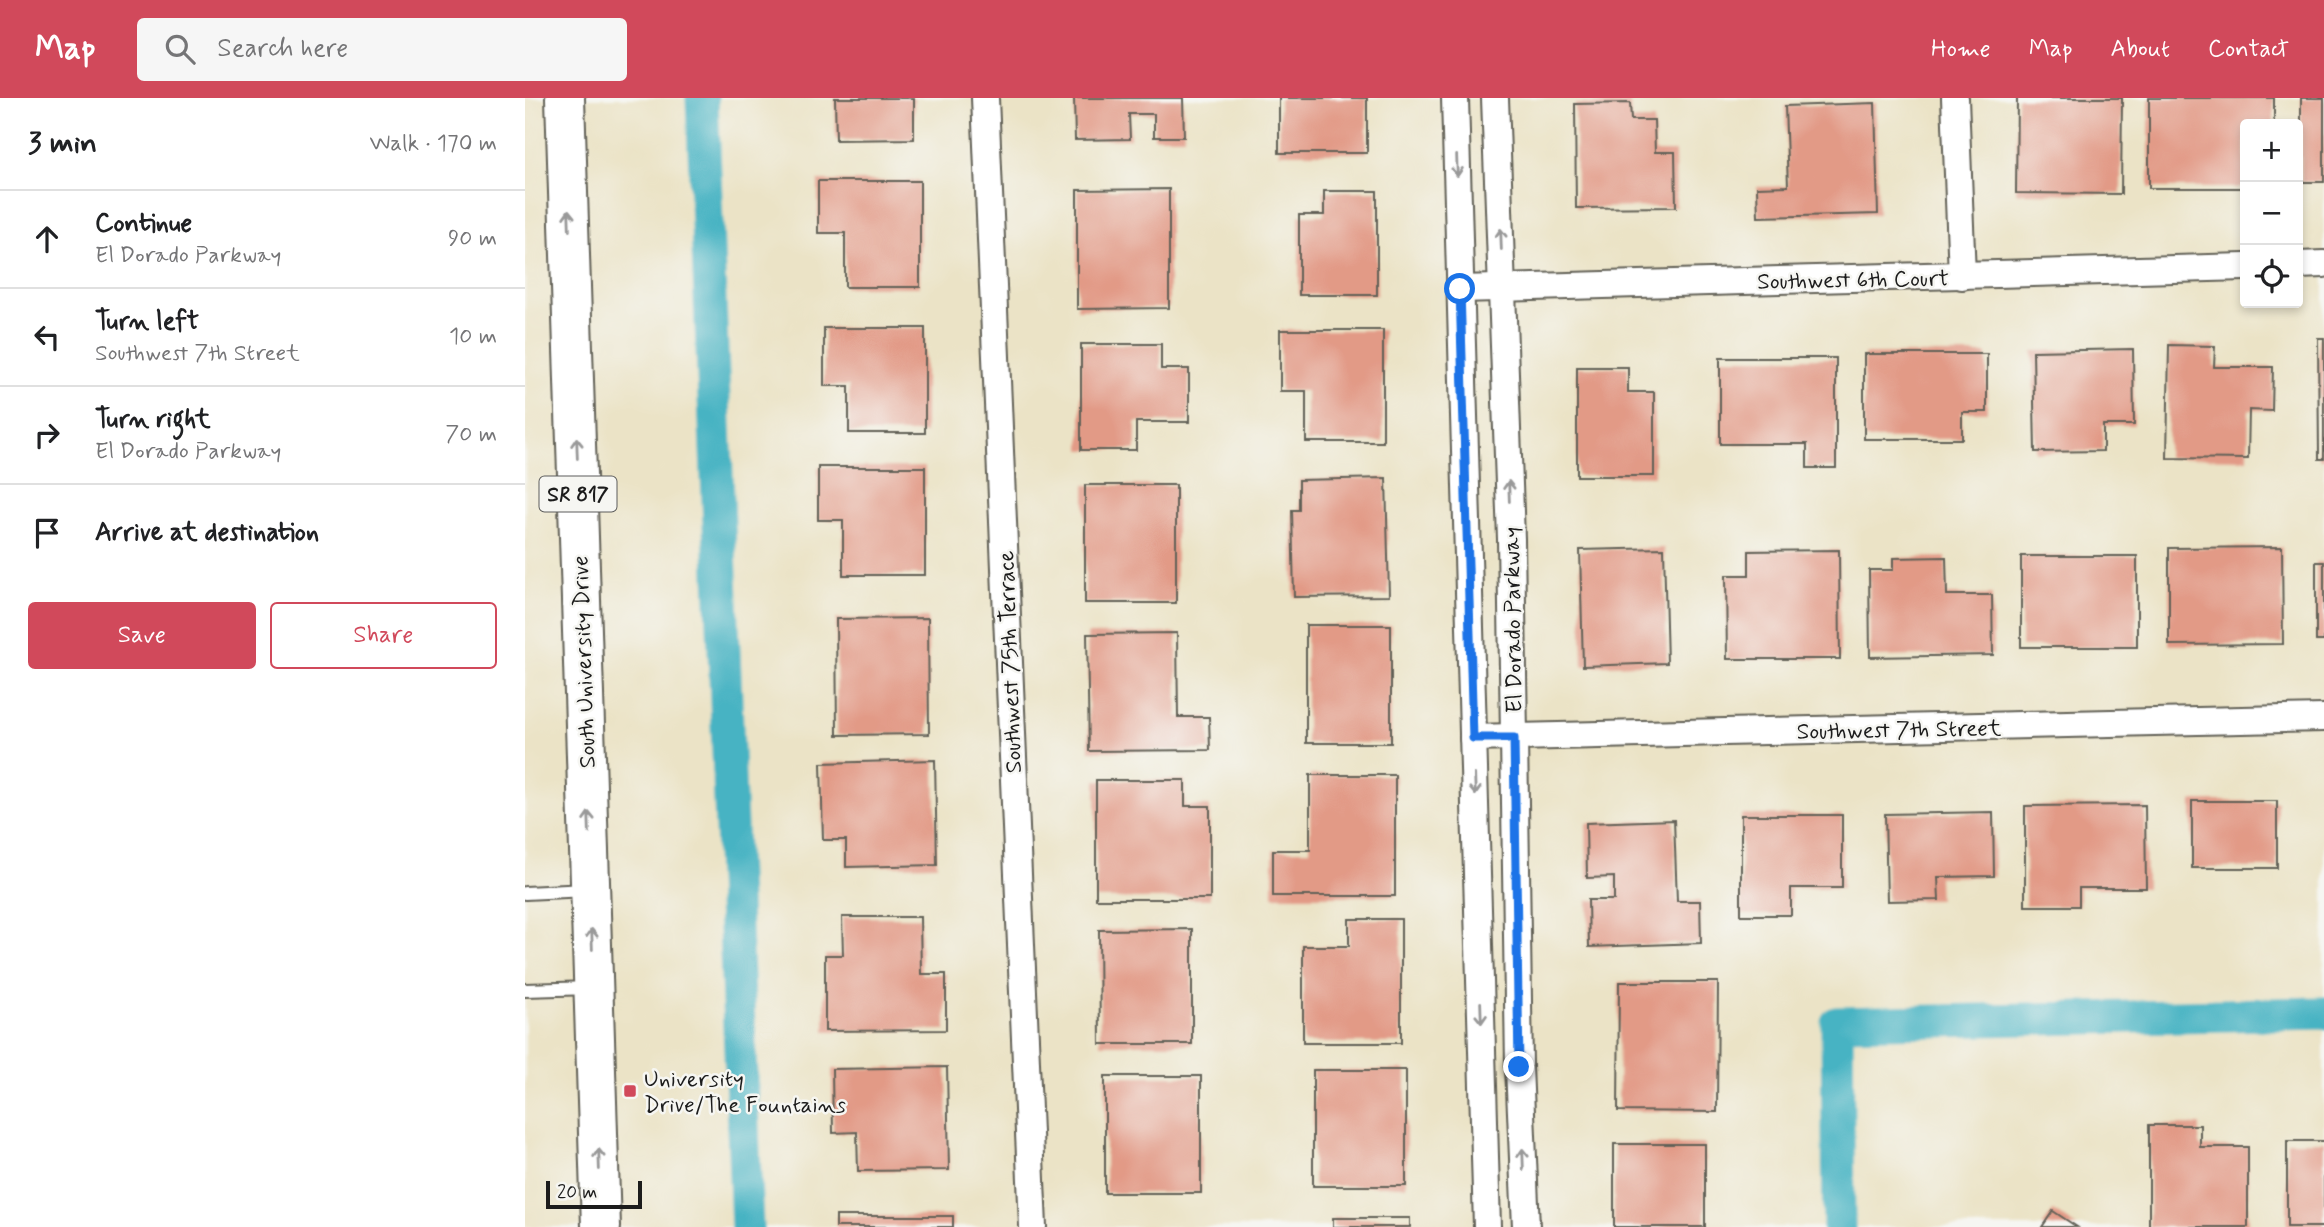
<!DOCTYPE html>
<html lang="en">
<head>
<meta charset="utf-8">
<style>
	:root { --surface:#fff; --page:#f6f6f6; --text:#202124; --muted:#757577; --line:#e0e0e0; --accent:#d1495b }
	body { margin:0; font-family:Mynerve,sans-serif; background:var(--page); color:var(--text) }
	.controls { position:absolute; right:21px; top:21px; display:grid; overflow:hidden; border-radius:7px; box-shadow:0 4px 10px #0003 }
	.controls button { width:63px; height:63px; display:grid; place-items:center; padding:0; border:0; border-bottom:2px solid var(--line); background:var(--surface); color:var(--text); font:35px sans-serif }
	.scale { position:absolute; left:21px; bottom:18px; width:96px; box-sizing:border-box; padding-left:7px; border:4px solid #1c1c1c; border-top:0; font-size:19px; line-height:24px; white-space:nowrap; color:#1c1c1c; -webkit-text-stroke:5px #f6f6f2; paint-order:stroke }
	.stop { position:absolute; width:21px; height:21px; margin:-16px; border:5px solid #1a73e8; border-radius:50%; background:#fff }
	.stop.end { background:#1a73e8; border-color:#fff; box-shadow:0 2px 7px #0008 }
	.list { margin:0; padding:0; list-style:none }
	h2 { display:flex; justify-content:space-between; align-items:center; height:91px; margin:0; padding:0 28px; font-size:30px }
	h2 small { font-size:23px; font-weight:400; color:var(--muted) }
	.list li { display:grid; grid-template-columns:46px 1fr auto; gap:21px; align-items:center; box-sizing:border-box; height:98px; padding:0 28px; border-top:2px solid var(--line) }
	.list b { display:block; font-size:26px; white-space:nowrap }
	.list p { margin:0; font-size:23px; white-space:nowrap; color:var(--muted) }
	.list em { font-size:23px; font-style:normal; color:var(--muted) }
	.actions { display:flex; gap:14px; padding:21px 28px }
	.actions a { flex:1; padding:16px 0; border:2px solid var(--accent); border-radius:7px; text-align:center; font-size:24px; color:var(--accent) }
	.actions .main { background:var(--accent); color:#fff }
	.icon { flex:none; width:38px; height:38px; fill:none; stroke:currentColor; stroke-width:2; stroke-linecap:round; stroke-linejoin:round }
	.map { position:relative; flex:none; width:1799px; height:1129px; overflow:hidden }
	header { display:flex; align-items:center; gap:42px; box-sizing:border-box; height:98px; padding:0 35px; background:var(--accent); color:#fff }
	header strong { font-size:33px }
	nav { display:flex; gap:38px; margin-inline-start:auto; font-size:24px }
	.search { width:490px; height:63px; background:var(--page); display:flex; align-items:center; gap:18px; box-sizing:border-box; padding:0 24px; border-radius:7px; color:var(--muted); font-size:26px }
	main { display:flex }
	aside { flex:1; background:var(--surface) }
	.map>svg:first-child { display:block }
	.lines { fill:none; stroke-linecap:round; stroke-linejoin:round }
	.canal { stroke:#47b3c3; stroke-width:33 }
	.building { fill:#e29a86 }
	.service-casing { stroke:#646258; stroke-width:16 }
	.minor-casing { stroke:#646258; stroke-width:30 }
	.primary-casing { stroke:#646258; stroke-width:42 }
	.service { stroke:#fff; stroke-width:12 }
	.minor { stroke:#fff; stroke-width:26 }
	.primary { stroke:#fff; stroke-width:38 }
	.oneway { stroke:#999 }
	.route { stroke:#1a73e8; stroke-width:9 }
	.poi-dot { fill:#d1495b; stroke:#f6f6f2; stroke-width:2.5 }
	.labels { text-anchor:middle; stroke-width:5; stroke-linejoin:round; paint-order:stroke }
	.shield { fill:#f6f6f2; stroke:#5d5d5c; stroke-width:2 }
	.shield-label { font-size:21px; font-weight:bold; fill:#1c1c1c }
	.street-label { font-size:23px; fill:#1c1c1c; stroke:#f6f6f2 }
	.poi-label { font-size:23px; fill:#1c1c1c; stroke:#f6f6f2; text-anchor:start }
</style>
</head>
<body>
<header>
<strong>Map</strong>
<div class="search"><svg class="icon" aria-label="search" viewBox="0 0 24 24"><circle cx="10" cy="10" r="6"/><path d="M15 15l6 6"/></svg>Search here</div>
<nav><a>Home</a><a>Map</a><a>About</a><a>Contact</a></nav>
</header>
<main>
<aside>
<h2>3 min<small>Walk · 170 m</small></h2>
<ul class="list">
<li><svg class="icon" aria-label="ahead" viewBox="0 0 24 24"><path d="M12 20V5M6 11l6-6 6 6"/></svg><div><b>Continue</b><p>El Dorado Parkway</p></div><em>90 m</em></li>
<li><svg class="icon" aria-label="left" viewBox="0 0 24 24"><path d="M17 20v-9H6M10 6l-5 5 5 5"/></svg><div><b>Turn left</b><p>Southwest 7th Street</p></div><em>10 m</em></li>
<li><svg class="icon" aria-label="right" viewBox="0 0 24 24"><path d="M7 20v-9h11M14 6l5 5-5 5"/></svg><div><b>Turn right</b><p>El Dorado Parkway</p></div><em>70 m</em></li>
<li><svg class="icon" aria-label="arrive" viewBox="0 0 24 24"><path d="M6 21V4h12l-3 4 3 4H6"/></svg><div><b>Arrive at destination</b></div></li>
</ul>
<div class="actions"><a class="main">Save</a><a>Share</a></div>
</aside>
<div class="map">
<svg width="1799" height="1129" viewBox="0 0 1799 1129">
	<rect width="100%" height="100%" fill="#f6f6f2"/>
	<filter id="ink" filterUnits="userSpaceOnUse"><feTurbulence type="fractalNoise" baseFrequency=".0143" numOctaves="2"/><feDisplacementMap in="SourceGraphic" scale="14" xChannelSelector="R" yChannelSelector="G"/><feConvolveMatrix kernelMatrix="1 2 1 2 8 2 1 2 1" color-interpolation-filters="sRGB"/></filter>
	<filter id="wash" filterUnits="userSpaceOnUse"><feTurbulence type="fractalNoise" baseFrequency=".00686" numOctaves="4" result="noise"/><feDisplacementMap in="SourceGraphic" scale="28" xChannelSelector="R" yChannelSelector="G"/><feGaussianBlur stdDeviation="1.57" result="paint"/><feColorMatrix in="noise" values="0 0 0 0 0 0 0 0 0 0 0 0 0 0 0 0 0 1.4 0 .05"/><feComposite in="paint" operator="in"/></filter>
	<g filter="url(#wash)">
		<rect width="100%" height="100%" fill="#ebe3c6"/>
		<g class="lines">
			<g class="canal">
				<path d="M177,0L222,1129"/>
				<path d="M1314,1129L1312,925L1799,915"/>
			</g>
		</g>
		<g id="blocks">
			<g class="building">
				<path d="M310,0H389V41L311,42Z"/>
				<path d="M549,0H658L659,39H629V16H604L605,41L550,42Z"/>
				<rect x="754" y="0" width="88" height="55"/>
				<path d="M1492,0H1597L1596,96L1491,95Z"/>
				<path d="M1624,0H1749V26H1720V90H1624Z"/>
				<rect x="1776" y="0" width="23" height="84"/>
				<path d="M1105,5L1106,22H1129L1130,54H1150L1151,109L1051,110L1050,6Z"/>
				<path d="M1350,5L1353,116L1233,119L1232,89L1263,88L1260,8Z"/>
				<path d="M293,83H395V189H320V135H293Z"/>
				<path d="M644,91V210L552,211V92Z"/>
				<path d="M799,93H852V197H774V117H799Z"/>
				<path d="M299,230H400V335H324V288H299Z"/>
				<path d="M755,232H858V344H781V293H755Z"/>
				<path d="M1793,240H1799V361H1794Z"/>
				<path d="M556,246H636V271H664V324H611V352H556Z"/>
				<path d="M1644,247L1690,248L1689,269H1748L1747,313L1724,312L1723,361L1642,360Z"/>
				<path d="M1608,251L1609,327H1578V353L1510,354L1508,253Z"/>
				<path d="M1339,256H1462V314H1437V341H1339Z"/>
				<path d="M1195,260H1311V370H1282V346H1195Z"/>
				<path d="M1052,269H1103V294H1129V378H1052Z"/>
				<path d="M293,369H400V477H318V422H293Z"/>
				<path d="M861,380L864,498L769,499L767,412H774V382Z"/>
				<rect x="560" y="387" width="91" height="118"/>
				<path d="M1757,449L1758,546L1644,547V450Z"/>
				<path d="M1139,450L1142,565L1058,568L1055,452Z"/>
				<path d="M1314,452L1315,561H1202L1201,477H1224V453Z"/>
				<rect x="1496" y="458" width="116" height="91"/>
				<path d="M1421,459L1422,497H1467L1468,557L1345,559L1344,472H1368V460Z"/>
				<rect x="1791" y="464" width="8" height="79"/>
				<path d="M403,520L404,636L312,637L311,521Z"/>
				<rect x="781" y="527" width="85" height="118"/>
				<path d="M652,535L653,619H684L685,652L564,653L562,536Z"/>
				<path d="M410,662L412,767L321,769V742H298L296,665Z"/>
				<path d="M785,677H870V798H748V752H785Z"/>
				<path d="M571,682H660V708H685V801H571Z"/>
				<rect x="1667" y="703" width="85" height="67"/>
				<path d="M1620,707L1621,790H1554V808H1500V708Z"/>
				<path d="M1468,714L1469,778L1413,779L1414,802L1362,803L1360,716Z"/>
				<path d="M1216,717H1317V790H1266V817H1216Z"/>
				<path d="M1149,722L1152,803H1175L1176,845L1064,849L1063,802H1089V779L1062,780L1061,725Z"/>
				<path d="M317,819H395L396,876H421V932L300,933V857H318Z"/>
				<path d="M824,821H876V945H778V848H824Z"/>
				<path d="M667,831V946H575L574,832Z"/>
				<path d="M1094,884H1193L1192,1014L1093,1013Z"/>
				<path d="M422,969L424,1072L333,1073L332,1034L308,1035L307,971Z"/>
				<rect x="788" y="972" width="93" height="116"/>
				<rect x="580" y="978" width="96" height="117"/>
				<path d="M1624,1027H1675V1049H1723V1129H1624Z"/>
				<rect x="1762" y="1043" width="37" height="86"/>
				<rect x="1089" y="1046" width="91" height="83"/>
				<path d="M1528,1113L1552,1129H1517Z"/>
				<rect x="311" y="1118" width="117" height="11"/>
				<rect x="808" y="1120" width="77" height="9"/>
			</g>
		</g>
	</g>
	<g filter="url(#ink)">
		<use href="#blocks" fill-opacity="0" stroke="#646258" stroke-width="2"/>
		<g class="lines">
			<defs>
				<g id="service">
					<path d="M0,795L62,792"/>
					<path d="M0,892L66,890"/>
				</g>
				<g id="minor">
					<path d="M460,0L508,1129"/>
					<path d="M930,0L962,1129"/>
					<path d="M970,0L986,441L994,969L1001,1129"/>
					<path d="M1430,0L1437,178"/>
					<path d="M1773,167L1799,166"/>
					<path d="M935,191L1720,169"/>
					<path d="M948,640L1799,620"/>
				</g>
				<path id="primary" d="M40,0L76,1129"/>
			</defs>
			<use href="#service" class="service-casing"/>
			<use href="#minor" class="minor-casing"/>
			<use href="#primary" class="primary-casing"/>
			<use href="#service" class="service"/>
			<use href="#minor" class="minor"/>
			<use href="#primary" class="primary"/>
		</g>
		<defs><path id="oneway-shaft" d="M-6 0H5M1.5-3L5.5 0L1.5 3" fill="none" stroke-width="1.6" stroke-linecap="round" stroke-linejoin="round" transform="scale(1.75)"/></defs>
		<g class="oneway">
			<use href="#oneway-shaft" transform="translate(932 68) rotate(88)"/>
			<use href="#oneway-shaft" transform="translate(44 122) rotate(-92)"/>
			<use href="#oneway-shaft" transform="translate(976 141) rotate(-92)"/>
			<use href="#oneway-shaft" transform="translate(52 350) rotate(-92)"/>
			<use href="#oneway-shaft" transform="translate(984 393) rotate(-92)"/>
			<use href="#oneway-shaft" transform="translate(950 687) rotate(88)"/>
			<use href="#oneway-shaft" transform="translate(64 724) rotate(-92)"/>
			<use href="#oneway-shaft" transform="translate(67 841) rotate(-92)"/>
			<use href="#oneway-shaft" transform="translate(956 915) rotate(88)"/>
			<use href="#oneway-shaft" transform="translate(74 1061) rotate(-92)"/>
			<use href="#oneway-shaft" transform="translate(998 1061) rotate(-92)"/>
		</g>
	</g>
	<g class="lines" filter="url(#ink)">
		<path class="route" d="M935,191L948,640H989L994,969"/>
	</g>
	<rect class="poi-dot" x="98" y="986" width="14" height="14" rx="3.5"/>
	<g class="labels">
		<rect class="shield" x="14.5" y="378.5" width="77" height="35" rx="5"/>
		<g class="shield-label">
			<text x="53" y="403">SR 817</text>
		</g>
		<g class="street-label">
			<text transform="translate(1328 181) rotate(-1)" y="8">Southwest 6th Court</text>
			<text transform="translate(987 522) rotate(-91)" y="8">El Dorado Parkway</text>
			<text transform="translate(58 564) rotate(-92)" y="8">South University Drive</text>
			<text transform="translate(484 564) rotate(-92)" y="8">Southwest 75th Terrace</text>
			<text transform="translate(1374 631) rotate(-1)" y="8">Southwest 7th Street</text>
		</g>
		<g class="poi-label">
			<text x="119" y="988">University<tspan x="119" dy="26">Drive/The Fountains</tspan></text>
		</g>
	</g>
</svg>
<div class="controls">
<button>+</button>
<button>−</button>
<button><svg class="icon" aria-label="locate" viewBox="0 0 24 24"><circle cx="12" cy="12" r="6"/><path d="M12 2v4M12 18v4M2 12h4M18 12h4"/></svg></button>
</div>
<div class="scale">20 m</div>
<div class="stop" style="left:935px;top:191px"></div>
<div class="stop end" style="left:994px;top:969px"></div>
</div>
</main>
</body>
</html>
